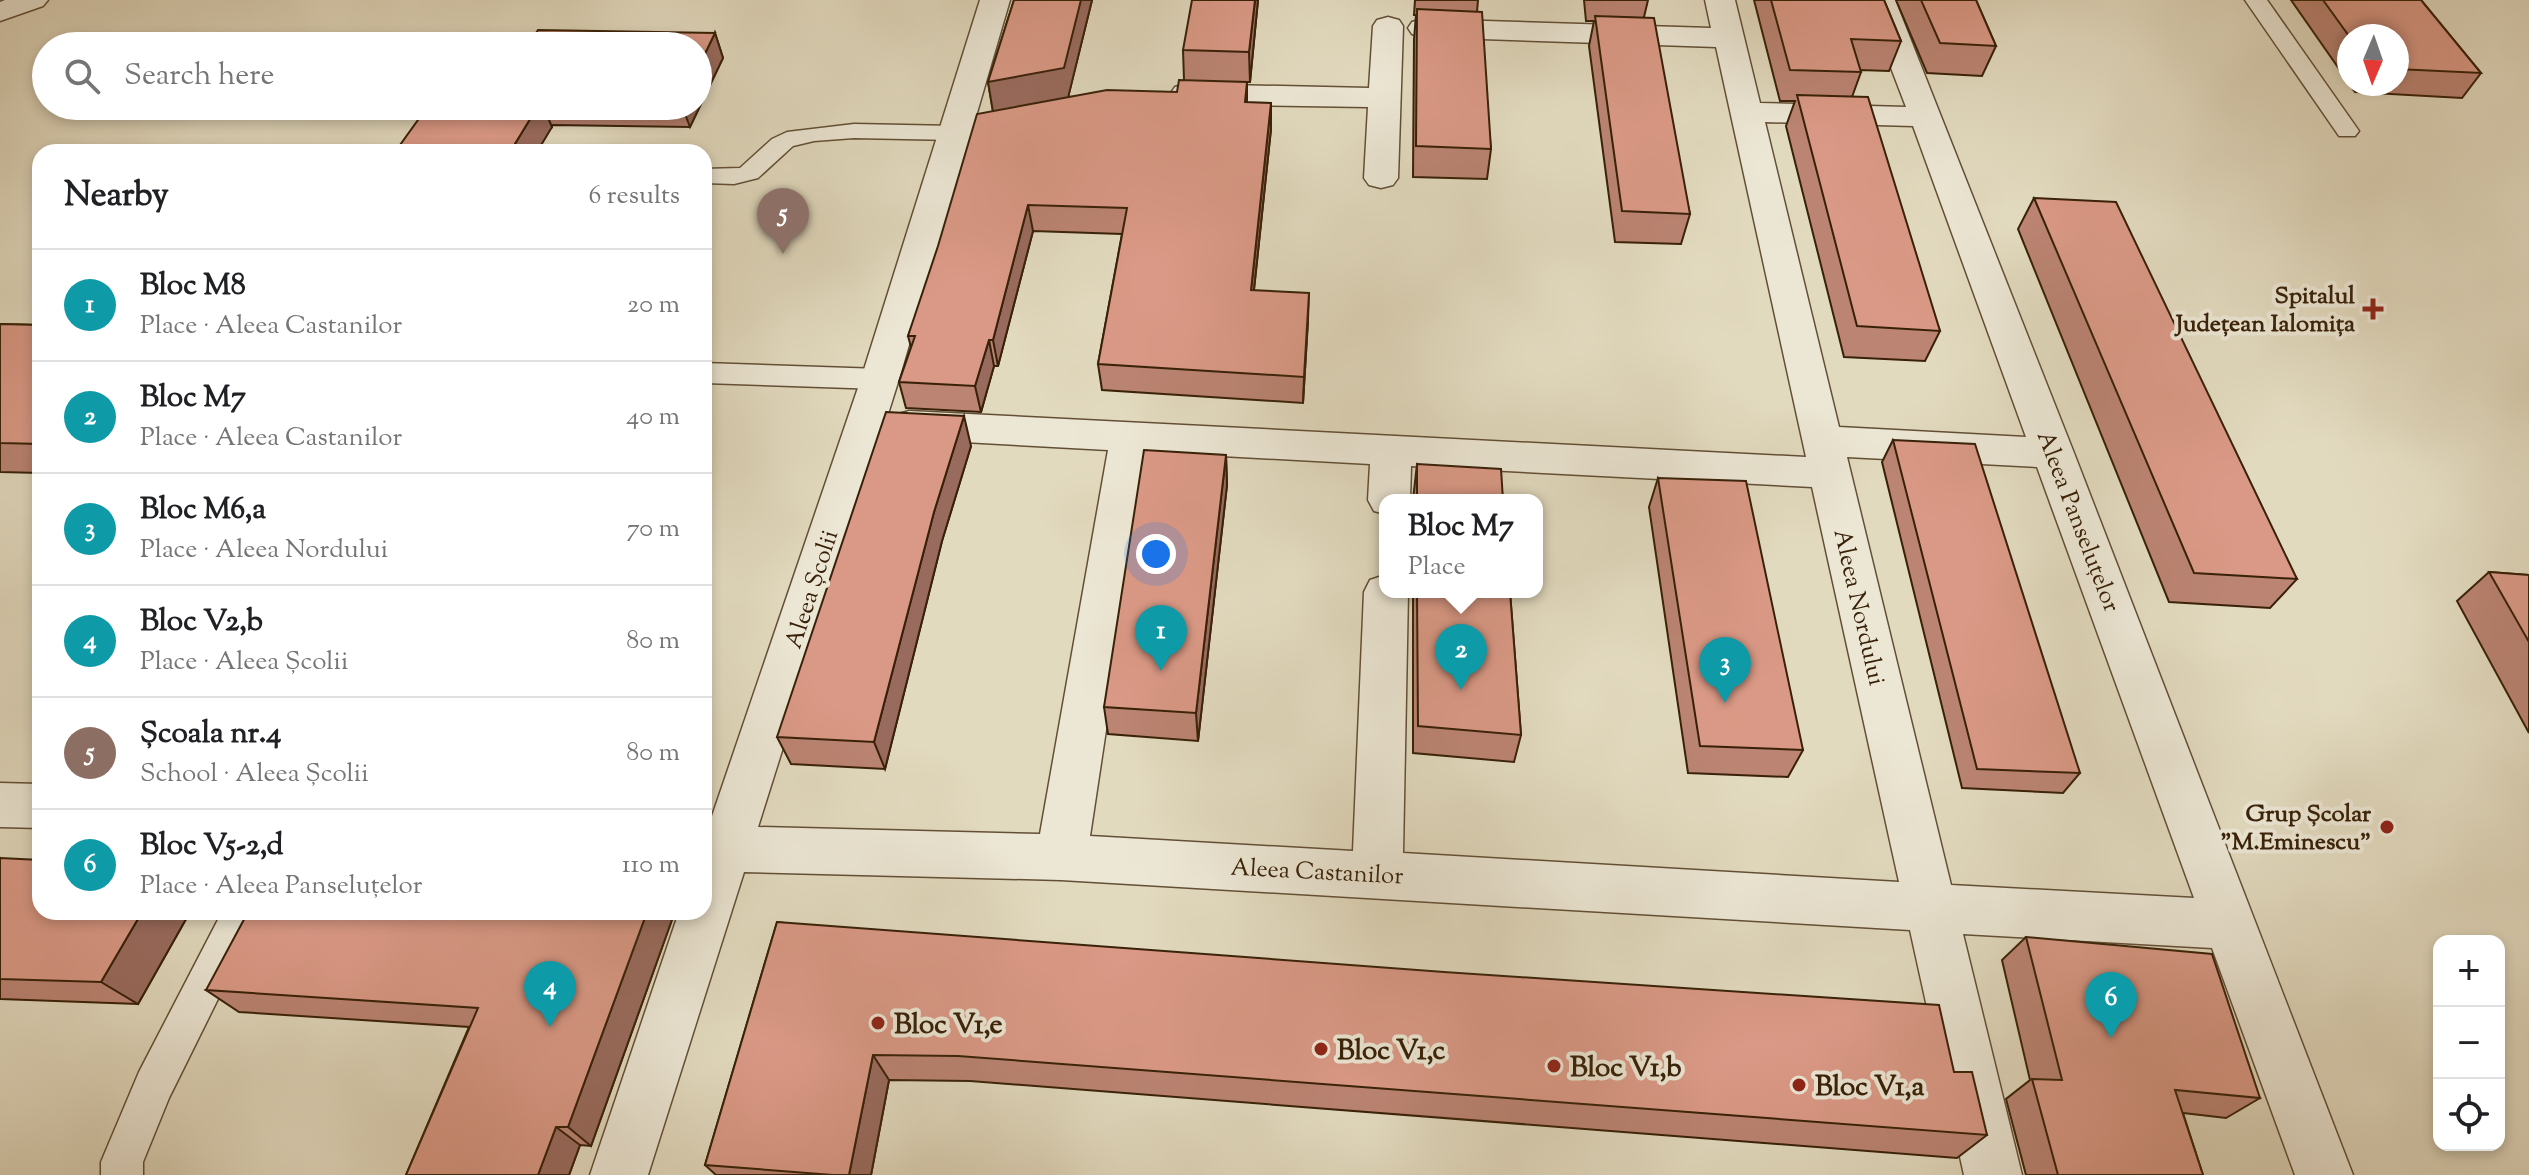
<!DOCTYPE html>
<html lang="en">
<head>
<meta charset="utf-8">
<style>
	:root { --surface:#fff; --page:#f2f2f2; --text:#202124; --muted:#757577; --line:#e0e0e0; --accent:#0f766e }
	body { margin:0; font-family:"Sorts Mill Goudy",serif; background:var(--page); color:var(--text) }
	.controls { position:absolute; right:24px; bottom:24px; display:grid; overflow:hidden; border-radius:16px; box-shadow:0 4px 12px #0003 }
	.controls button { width:72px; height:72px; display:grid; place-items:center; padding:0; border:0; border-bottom:2px solid var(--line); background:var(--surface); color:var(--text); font:40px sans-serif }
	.compass { position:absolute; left:2337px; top:24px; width:72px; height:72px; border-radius:50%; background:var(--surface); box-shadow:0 4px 12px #0003; rotate:182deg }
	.you { position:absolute; left:1156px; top:554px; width:28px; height:28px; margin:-20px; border:6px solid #fff; border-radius:50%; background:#1a73e8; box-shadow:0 0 0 12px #1a73e833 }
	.badge { display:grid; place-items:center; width:52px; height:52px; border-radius:50%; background:var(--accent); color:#fff; font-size:26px; font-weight:700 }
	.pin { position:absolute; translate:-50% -66px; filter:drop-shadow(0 2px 4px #0008) }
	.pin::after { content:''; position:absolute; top:42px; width:28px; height:24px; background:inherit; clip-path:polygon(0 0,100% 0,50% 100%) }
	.popup { position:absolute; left:1379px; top:494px; width:164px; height:104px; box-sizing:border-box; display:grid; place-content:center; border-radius:16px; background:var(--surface); filter:drop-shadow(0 2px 6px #0005); font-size:26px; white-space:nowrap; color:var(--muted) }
	.popup b { font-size:30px; color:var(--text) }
	.popup::after { content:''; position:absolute; left:50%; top:100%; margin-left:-16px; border:16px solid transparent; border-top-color:var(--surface) }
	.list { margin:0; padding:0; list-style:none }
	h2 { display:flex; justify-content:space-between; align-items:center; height:104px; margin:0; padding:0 32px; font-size:34px }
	h2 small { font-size:26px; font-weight:400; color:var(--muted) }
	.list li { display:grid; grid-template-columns:52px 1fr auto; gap:24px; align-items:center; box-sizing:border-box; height:112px; padding:0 32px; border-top:2px solid var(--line) }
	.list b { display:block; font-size:30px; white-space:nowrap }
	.list p { margin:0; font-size:26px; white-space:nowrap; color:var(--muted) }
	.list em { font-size:26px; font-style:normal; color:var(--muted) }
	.icon { flex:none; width:44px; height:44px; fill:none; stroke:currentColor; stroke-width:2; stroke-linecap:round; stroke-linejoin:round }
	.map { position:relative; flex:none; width:2529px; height:1175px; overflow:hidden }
	.search { position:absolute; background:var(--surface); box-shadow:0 4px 12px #0003; left:32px; top:32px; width:680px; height:88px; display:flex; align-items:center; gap:20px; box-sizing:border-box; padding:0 28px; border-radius:44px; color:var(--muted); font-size:30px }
	.panel { position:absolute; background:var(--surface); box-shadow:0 4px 12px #0003; left:32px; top:144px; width:680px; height:776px; border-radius:24px }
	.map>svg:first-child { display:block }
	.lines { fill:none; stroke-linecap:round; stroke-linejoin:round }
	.lane-casing { stroke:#624f36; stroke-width:3 }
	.street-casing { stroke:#624f36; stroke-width:3 }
	.lane { fill:#ece7d5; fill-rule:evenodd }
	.street { fill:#ece7d5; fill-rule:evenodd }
	.wall { fill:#bb8473; stroke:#382108; stroke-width:2 }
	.shaded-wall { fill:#996b5e; stroke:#382108; stroke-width:2 }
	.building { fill:#da9986; stroke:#382108; stroke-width:2 }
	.poi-dot { fill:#8f2418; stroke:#ece7d5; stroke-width:3 }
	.labels { text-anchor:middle; stroke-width:8; stroke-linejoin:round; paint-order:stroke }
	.poi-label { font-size:24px; font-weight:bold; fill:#382108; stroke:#ece7d5; text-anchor:end }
	.street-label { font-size:24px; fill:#382108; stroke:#ece7d5 }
	.near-poi-label { font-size:28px; font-weight:bold; fill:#382108; stroke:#ece7d5; text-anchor:start }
</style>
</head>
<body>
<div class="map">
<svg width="2529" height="1175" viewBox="0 0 2529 1175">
	<rect width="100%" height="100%" fill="#e2dabf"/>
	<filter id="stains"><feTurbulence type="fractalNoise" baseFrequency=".0025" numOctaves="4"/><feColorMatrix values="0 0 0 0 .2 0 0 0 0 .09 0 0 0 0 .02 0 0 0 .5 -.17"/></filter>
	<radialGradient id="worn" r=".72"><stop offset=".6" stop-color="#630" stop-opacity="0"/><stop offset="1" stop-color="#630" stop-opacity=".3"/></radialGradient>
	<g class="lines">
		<defs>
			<g id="lane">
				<path d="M2245,0H2267L2359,131L2355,136H2339Z"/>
				<path d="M854,124L955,126L963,128L967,133L963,138L955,140L854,138L814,141L793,146L758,178L734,184L704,183V169L740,168L772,139L787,132Z"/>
				<path d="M704,363L880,369L890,372L894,379L890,386L880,389L704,383Z"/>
				<path d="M222,912H261L169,1098L143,1162V1175H101V1162L139,1072Z"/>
			</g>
			<g id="street">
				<path d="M5,0H48L43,6L0,21V2Z"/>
				<path d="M980,0H1010L899,379L758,827L1040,834L1108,450L909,439L895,435L889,425L895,415L909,411L1806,457L1716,47L1423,37L1412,34L1408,28L1412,22L1423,19L1711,28L1705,0H1735L1760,103L1906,107L1865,0H1895L2074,453L2353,1175H2295L2212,948L1963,934L2022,1175H1964L1910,930L1061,880L744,872L648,1175H590L679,912H704V825H709L861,379ZM1765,122L1913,126L2026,437L1839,427ZM1148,452L1370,464L1368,500L1374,511L1385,514V500H1410L1411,466L1812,487L1899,882L1403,853L1408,592H1385V575L1370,580L1364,592L1353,851L1090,836ZM1847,457L2037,467L2194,898L1951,885Z"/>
				<path d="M1388,17L1399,20L1403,26L1398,178L1393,185L1381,188L1369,185L1364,178L1368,107L1186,104L1175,101L1170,94L1175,87L1186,84L1369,88L1373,26L1377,20Z"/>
				<path d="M0,783L40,784V828L0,827Z"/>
			</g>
		</defs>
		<use href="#lane" class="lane-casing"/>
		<use href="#street" class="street-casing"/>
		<use href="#lane" class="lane"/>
		<use href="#street" class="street"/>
	</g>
	<g class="wall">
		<path d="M1014,0H1092L1068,97L1177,92L1184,80L1183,50L1258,0L1250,82H1247V102L1271,129L1254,290L1308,320L1303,403L1102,390L1098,364L1122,234L1033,231L998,366H994L981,412L906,408L899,382L911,347L908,336L993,111L988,82Z"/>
		<path d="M1415,0H1478L1477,12L1491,149L1487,179L1413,177L1414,39L1416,15H1414Z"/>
		<path d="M1584,0H1648L1644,17L1690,214L1681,244L1615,242L1589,46L1594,21H1586Z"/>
		<path d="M1754,0H1884L1901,41L1889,71L1860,70L1861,72L1852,97L1940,331L1925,361L1844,357L1786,126L1795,101H1780Z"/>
		<path d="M1896,0H1976L1996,46L1982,76L1927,73Z"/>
		<path d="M2291,0H2421L2481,73L2462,98L2355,92L2349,84H2397V36H2349V83Z"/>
		<path d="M715,33L723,58L690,127L552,125V127L428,106H698Z"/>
		<path d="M2034,198L2297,579L2270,608L2169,602L2018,229Z"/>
		<path d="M0,324L40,325V473L0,472Z"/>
		<path d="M1893,440L2080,773L2063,793L1962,788L1882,462Z"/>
		<path d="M971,446L942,541L885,769L791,764L777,737Z"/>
		<path d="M1226,455L1227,485L1198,741L1108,734L1104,707Z"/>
		<path d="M1417,464L1503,500H1413Z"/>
		<path d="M1658,478L1803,750L1788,777L1688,773L1649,507Z"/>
		<path d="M2489,572L2529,575V733L2457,601Z"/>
		<path d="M1413,592H1510L1521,735L1514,762L1413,753Z"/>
		<path d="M0,858L40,912H190L138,1004L0,999Z"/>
		<path d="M674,914L591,1146L580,1145L569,1175H406L469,1027L239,1012L206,990Z"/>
		<path d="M777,922L1954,1072L1987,1135L1957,1158L970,1081L889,1080L871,1175H716L705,1165Z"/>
		<path d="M2026,937L2260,1098L2226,1118L2183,1113L2203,1175H2026L2006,1099L2030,1080L2002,960Z"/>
	</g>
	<g class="shaded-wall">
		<path d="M1081,0H1092L1068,98L993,112L988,82Z"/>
		<path d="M1255,0H1258L1250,82L1249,52Z"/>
		<path d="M715,33L723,58L690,127L682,106H698V68Z"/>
		<path d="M1271,103V129L1251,317V290Z"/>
		<path d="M538,106H543L552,127L537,152H510Z"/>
		<path d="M1028,205L1033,231L998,366L993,340Z"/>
		<path d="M1309,293L1308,320L1303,403L1304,377Z"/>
		<path d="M989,340L994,366L981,412L975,386Z"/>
		<path d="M964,416L971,446L942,541L885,769L874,742L934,512Z"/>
		<path d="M1226,455L1227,485L1198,741L1196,713Z"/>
		<path d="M142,912H190L138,1004L101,982Z"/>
		<path d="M647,912H672L674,914L591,1146L568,1127Z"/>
		<path d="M873,1055L889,1080L871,1175H849Z"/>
		<path d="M556,1127L580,1145L569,1175H538Z"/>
	</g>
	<g class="building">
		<path d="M1014,0H1081L1064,68L988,82Z"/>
		<path d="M1192,0H1255L1249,52L1183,50Z"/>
		<path d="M1771,0H1884L1901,41L1851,39L1861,72L1790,70Z"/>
		<path d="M1921,0H1976L1996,46L1940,43Z"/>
		<path d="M2323,0H2421L2481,73L2397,69V36H2349Z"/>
		<path d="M1417,9L1482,12L1491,149L1416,146Z"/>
		<path d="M1595,16L1654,18L1690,214L1622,211Z"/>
		<path d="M538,30L715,33L698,68V46H528Z"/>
		<path d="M1179,80L1247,82L1245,102L1271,103L1251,290L1309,293L1304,377L1098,364L1127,208L1028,205L993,340H989L975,386L899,382L915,336H908L938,246L977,114L1107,90L1177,92Z"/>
		<path d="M1797,95L1868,97L1940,331L1857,326Z"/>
		<path d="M428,106H538L510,152H395Z"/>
		<path d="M2034,198L2116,202L2297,579L2194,573Z"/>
		<path d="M0,324L40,325V332L36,339H40V444L0,443Z"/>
		<path d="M886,412L964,416L934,512L874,742L777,737Z"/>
		<path d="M1893,440L1975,444L2080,773L1977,769Z"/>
		<path d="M1144,450L1226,455L1196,713L1104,707Z"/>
		<path d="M1417,464L1501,469L1503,500H1417Z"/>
		<path d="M1658,478L1746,481L1803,750L1700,746Z"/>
		<path d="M2489,572L2529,575V642Z"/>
		<path d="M1417,592H1510L1521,735L1418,726Z"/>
		<path d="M0,858L40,860V912H142L101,982L0,979Z"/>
		<path d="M248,912H647L568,1127H556L538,1175H406L478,1008L206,990Z"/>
		<path d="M777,922L1444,972L1939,1005L1954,1072H1972L1987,1135L958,1056L873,1055L849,1175H833L705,1165Z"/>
		<path d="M2026,937L2212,954L2260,1098L2175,1090L2203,1175H2058L2032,1079L2062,1080Z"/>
	</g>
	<g class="poi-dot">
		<path d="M2369 297h8v8h8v8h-8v8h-8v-8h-8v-8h8z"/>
		<circle cx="2387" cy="827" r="8"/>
		<circle cx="878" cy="1023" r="8"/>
		<circle cx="1321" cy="1049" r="8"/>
		<circle cx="1554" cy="1066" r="8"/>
		<circle cx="1799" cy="1085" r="8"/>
	</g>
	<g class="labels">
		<g class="poi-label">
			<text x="2355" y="303">Spitalul<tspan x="2355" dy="28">Județean Ialomița</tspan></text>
			<text x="2371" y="821">Grup Școlar<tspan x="2371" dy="28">"M.Eminescu"</tspan></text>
		</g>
		<g class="street-label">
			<text transform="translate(2079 521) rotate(69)" y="8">Aleea Panseluțelor</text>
			<text transform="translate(811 589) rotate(-72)" y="8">Aleea Școlii</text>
			<text transform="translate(1860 607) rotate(77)" y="8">Aleea Nordului</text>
			<text transform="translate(1317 871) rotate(3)" y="8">Aleea Castanilor</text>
		</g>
		<g class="near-poi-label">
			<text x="894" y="1033">Bloc V1,e</text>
			<text x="1337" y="1059">Bloc V1,c</text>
			<text x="1570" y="1076">Bloc V1,b</text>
			<text x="1815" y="1095">Bloc V1,a</text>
		</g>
	</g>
	<rect width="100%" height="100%" filter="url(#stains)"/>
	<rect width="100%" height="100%" fill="url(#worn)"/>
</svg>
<div class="controls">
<button>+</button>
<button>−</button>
<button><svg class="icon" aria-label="locate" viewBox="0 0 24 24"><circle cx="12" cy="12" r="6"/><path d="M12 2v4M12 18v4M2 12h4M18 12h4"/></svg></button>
</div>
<svg class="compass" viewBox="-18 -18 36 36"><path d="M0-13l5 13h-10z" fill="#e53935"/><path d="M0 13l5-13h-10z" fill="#757577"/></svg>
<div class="you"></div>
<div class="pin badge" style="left:1161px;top:671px;background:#0f9aa8">1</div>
<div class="pin badge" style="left:1461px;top:690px;background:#0f9aa8">2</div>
<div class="popup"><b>Bloc M7</b>Place</div>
<div class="pin badge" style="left:1725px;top:703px;background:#0f9aa8">3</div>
<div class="pin badge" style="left:550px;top:1027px;background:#0f9aa8">4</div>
<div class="pin badge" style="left:783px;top:254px;background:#8d6e63">5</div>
<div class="pin badge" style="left:2111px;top:1038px;background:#0f9aa8">6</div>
<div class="search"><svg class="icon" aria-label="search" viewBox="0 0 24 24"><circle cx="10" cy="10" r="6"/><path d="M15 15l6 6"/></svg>Search here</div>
<section class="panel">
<h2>Nearby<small>6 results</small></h2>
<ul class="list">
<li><span class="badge" style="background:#0f9aa8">1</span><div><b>Bloc M8</b><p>Place · Aleea Castanilor</p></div><em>20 m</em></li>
<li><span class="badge" style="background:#0f9aa8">2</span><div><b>Bloc M7</b><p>Place · Aleea Castanilor</p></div><em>40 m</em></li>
<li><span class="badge" style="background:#0f9aa8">3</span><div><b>Bloc M6,a</b><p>Place · Aleea Nordului</p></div><em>70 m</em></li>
<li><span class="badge" style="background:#0f9aa8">4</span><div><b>Bloc V2,b</b><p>Place · Aleea Școlii</p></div><em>80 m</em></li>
<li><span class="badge" style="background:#8d6e63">5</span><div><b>Școala nr.4</b><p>School · Aleea Școlii</p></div><em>80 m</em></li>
<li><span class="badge" style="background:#0f9aa8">6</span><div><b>Bloc V5-2,d</b><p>Place · Aleea Panseluțelor</p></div><em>110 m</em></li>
</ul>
</section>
</div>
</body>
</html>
